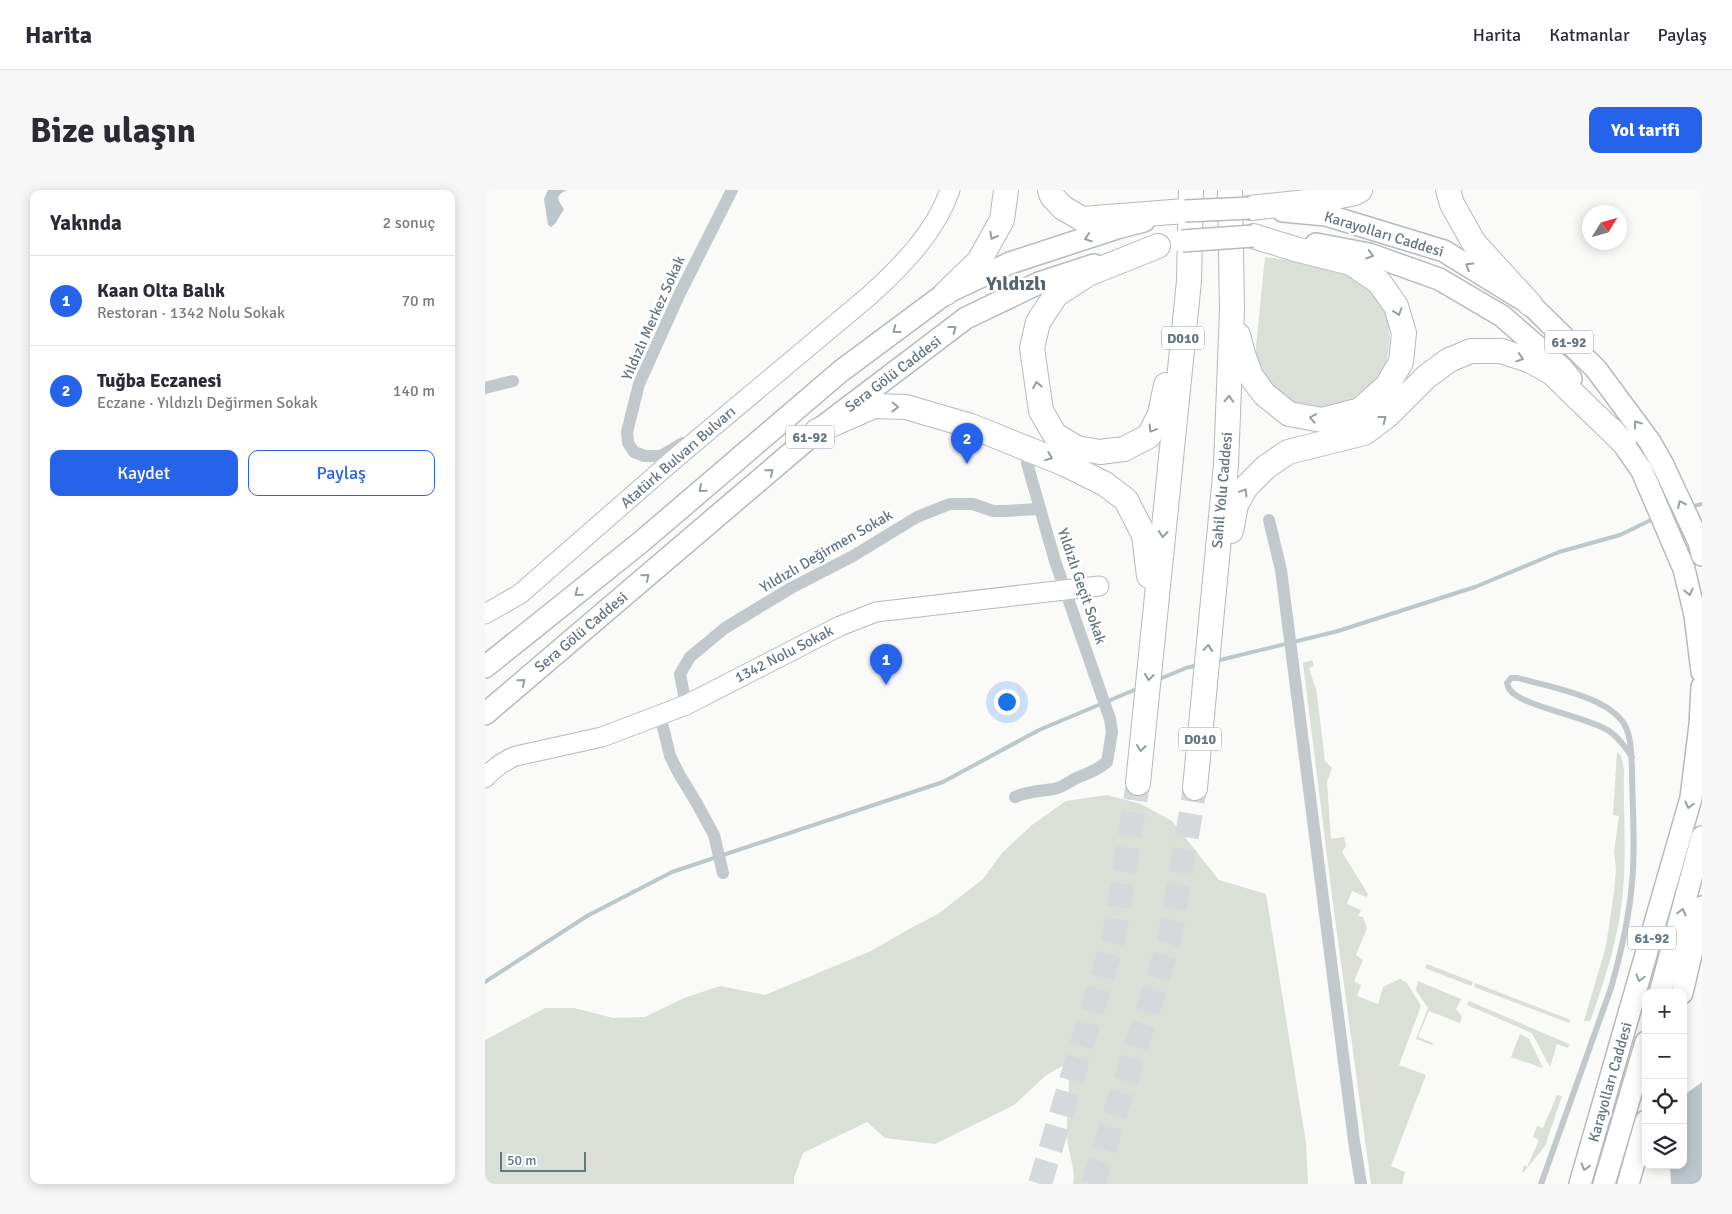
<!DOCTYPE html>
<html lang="tr">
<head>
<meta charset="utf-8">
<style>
	:root { --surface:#fff; --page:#f7f7f7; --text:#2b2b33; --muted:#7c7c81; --line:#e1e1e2; --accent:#2563eb }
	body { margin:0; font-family:Signika,sans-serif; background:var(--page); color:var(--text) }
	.controls { position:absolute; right:15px; bottom:15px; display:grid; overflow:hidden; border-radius:10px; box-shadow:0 2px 12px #0003 }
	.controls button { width:45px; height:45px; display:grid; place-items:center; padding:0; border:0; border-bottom:1px solid var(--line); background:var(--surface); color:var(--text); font:25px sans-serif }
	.compass { position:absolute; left:1097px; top:15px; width:45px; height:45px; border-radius:50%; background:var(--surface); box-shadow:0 2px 12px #0003; rotate:53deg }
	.scale { position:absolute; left:15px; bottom:12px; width:86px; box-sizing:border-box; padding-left:5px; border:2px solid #657683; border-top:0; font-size:14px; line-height:18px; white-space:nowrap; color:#657683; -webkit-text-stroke:4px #fff; paint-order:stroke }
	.you { position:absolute; left:521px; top:511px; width:18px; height:18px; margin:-12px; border:4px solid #fff; border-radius:50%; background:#1a73e8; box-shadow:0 0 0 8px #1a73e833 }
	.badge { display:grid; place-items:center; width:32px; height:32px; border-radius:50%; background:var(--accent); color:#fff; font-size:16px; font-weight:700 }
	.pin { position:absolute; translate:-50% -41px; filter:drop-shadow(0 1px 2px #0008) }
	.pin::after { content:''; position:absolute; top:26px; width:18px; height:15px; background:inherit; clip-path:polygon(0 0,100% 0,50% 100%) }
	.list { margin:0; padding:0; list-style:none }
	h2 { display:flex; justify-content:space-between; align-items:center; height:65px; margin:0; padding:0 20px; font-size:21px }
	h2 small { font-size:16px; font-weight:400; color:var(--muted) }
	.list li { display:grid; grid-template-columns:32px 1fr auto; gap:15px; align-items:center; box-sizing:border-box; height:90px; padding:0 20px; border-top:1px solid var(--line) }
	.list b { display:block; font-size:19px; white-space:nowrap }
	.list p { margin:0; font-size:16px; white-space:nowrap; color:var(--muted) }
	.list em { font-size:16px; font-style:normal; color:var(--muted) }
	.actions { display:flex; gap:10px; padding:15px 20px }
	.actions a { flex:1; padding:11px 0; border:1px solid var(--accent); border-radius:10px; text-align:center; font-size:18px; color:var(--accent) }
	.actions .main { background:var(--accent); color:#fff }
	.icon { flex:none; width:28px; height:28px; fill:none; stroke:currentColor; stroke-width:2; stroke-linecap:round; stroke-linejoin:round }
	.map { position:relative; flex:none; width:1217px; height:994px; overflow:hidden; border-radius:10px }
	header { display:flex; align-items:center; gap:30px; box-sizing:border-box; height:70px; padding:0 25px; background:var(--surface); border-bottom:1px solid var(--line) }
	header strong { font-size:24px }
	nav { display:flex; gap:28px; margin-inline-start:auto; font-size:18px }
	.intro { display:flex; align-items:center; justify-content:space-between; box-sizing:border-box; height:120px; padding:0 30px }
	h1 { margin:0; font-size:35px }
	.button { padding:12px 22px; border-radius:10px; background:var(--accent); color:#fff; font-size:18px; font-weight:700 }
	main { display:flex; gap:30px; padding:0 30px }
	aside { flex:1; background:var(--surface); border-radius:10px; box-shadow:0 2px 12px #0003 }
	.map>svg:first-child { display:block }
	.green { fill:#dadfd7 }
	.water { fill:#bbc7cb }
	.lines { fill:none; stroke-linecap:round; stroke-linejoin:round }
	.stream { stroke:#bbc7cb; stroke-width:4 }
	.highway-tunnel { stroke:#d5d9db; stroke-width:24; stroke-dasharray:24 12; stroke-linecap:butt }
	.secondary-casing { stroke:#b3babf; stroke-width:21 }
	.primary-casing { stroke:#b5babe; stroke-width:24 }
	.highway-casing { stroke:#b4b9bd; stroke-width:26 }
	.lane { stroke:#c3c8cc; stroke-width:6 }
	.street { stroke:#c3c8cc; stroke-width:12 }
	.secondary { stroke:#fff; stroke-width:19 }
	.primary { stroke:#fff; stroke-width:21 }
	.highway { stroke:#fff; stroke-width:24 }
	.primary-bridge-casing { stroke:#b5babe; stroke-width:24; stroke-linecap:butt }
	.primary-bridge { stroke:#fff; stroke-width:21 }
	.oneway { stroke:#939fa8 }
	.labels { text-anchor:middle; stroke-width:5; stroke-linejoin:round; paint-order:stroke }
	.shield { fill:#fff; stroke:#939fa8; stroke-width:1 }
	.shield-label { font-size:14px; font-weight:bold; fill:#657683 }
	.street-label { font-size:15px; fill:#657683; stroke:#fff }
	.district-label { font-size:20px; font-weight:bold; fill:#57646e; stroke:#fff }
</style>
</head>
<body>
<header>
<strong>Harita</strong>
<nav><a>Harita</a><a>Katmanlar</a><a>Paylaş</a></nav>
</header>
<div class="intro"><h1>Bize ulaşın</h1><a class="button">Yol tarifi</a></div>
<main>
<aside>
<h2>Yakında<small>2 sonuç</small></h2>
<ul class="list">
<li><span class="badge">1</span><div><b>Kaan Olta Balık</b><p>Restoran · 1342 Nolu Sokak</p></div><em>70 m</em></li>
<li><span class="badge">2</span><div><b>Tuğba Eczanesi</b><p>Eczane · Yıldızlı Değirmen Sokak</p></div><em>140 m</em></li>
</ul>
<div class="actions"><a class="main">Kaydet</a><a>Paylaş</a></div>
</aside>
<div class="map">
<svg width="1217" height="994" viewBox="0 0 1217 994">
	<rect width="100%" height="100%" fill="#fafaf8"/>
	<g class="green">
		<path d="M780,67L850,76L872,87L892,106L903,125L905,150L901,175L889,194L872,208L852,218L827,221L792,208L769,176Z"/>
		<path d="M827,470L829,476L824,478L830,497H831L840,571L847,578L842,592L846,649L859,647L861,656L857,662L883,704L881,707L867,701L862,714L876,720L873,726L878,727L882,738L871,765L878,770L869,791L876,795L872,806L893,814L898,797L915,789L922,793L936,816L914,875L941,885L906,976L920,982L917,994H886L848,714L818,473Z"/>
		<path d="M1132,562L1136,566L1139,579C1138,628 1143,677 1135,725C1129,761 1118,795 1106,829L1104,831H1099L1121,756L1129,702L1131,679L1129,662L1134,626L1128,625Z"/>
		<path d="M622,605L656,614L687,631L734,690L781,704L821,953L823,994H588C591,978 583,963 582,947C581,923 586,897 583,873L560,886L529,915L450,954L400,948L382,932L318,963L309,988V994H0V850L60,818H89L128,828L160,827L199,808L235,796L280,805L386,761L426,738L453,724L498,689L517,663L547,635L581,611Z"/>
		<path d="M942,774L988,792L986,796L940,778Z"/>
		<path d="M933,791L976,809L971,819L977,827L975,833L944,821L933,847L948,853L947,855L931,849L943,818L931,800Z"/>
		<path d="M990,793L1086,830L1084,833L989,797Z"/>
		<path d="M984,811L1084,854L1083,858L1072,854L1065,877L1047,843L982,815Z"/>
		<path d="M1035,844L1044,849L1058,878L1026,867Z"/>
		<path d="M1072,905L1077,906L1060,956L1038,983L1037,982L1039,975L1042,977L1054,950L1048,947L1052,936L1058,938Z"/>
	</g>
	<g class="water">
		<path d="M63,0H82C69,6 73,10 79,19L70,34L66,37L63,35L59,9Z"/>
		<path d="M1217,892V994H1186L1185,975H1198V906Z"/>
	</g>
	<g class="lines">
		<g class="stream">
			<path d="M1205,317L1217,314"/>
			<path d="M731,471L853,441L990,397L1074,362L1135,345L1170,328"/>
			<path d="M672,490L701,478L714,475"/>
			<path d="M0,792L102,726L187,682L458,592L554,540L654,498"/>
		</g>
		<g class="highway-tunnel">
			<path d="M555,994L629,748L653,593"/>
			<path d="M608,994L684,753L710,598"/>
		</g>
		<defs>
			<g id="secondary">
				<path d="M0,424L35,404L193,266L384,106C417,76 450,43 465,0"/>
				<path d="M0,588C9,578 18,571 31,566L117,547L201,515L355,436L391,422L614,396"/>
			</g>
			<g id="primary">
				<path d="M798,21L841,25L959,61L1045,114L1111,179L1165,252L1178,275L1214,352L1217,365"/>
				<path d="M831,54L884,64L954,89L1017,126L1077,178L1086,189"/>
				<path d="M1128,239L1157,281L1199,379L1210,425L1217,482"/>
				<path d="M0,477L156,352L356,181L461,103L525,73L632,38L659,31"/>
				<path d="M0,524L332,241L481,128L554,93L609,75"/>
				<path d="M1175,803L1217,647"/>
				<path d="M1197,803L1217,717"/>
				<path d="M1095,994L1206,608L1215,535L1217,497"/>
				<path d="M1119,994L1161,852"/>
				<path d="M1143,994L1161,931"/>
			</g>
			<g id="highway">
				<path d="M565,0L567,6L577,17L597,29L700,21"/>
				<path d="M963,0L967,14L989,53L1045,114"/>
				<path d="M765,18L831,11L870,3L875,0"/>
				<path d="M673,56L603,84L571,105L553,132L547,158L556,221L570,245L592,258L615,262L639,259L664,246L675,224L681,195"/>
				<path d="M461,103L494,71L517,30L521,0"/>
				<path d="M753,145L758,164L766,186L779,204L804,224L837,230L875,220L902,196L916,172L919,143L911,116L894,92L866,73L810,59L768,46"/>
				<path d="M332,241L389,216L421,217L486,236L580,274L620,294L641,310L659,345L664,386"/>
				<path d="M746,341L751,315L761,297L781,277L803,262L879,243L902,226L941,187L964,170L986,161H1016L1044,170L1067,183L1139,253"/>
				<path d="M653,593L704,91L706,0"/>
				<path d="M710,598L741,275L747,120L745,0"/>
			</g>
		</defs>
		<use href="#secondary" class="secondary-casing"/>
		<use href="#primary" class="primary-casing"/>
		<use href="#highway" class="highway-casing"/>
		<path class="lane" d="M1056,994L1126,798C1136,763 1144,729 1147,693C1151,655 1147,617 1147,578C1146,566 1147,552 1142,540C1130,507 1063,497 1033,488H1026L1022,493C1023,495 1023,498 1025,500C1036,516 1104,527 1124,541C1134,548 1140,557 1147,567"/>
		<g class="street">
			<path d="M0,198L28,191"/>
			<path d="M198,253L176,266H160L149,262L143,253L142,242L154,194L195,103L247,0"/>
			<path d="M784,330L796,380L869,951L876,994"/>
			<path d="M201,515L195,484L205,467L240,438L306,398L368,366L432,327L465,314H488L508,321H520L554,319"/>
			<path d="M175,525L185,566L194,584L211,612L229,645L238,683"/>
			<path d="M530,607C543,601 556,601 569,599C580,597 585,590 594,587C606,582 612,580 622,572L627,542L625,529L570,371L542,273"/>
		</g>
		<use href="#secondary" class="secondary"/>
		<use href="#primary" class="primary"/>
		<use href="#highway" class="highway"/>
		<defs>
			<g id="primary-bridge">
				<path d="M700,21L765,18"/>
				<path d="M697,51L768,46"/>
			</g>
		</defs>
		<use href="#primary-bridge" class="primary-bridge-casing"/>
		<use href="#primary-bridge" class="primary-bridge"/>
	</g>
	<defs><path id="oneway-chevron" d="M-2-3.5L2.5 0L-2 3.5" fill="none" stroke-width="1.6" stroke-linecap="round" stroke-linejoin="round" transform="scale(1.25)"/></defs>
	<g class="oneway">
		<use href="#oneway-chevron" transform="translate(508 46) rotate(119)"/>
		<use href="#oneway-chevron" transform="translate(603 48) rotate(162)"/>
		<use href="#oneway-chevron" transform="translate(885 65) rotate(16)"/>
		<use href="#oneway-chevron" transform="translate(984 76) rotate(-148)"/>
		<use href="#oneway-chevron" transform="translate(913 122) rotate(71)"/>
		<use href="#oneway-chevron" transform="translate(468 139) rotate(-37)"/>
		<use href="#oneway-chevron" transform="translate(411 140) rotate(143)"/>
		<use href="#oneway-chevron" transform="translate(1035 168) rotate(18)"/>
		<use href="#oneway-chevron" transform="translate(552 195) rotate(-101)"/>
		<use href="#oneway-chevron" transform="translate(744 209) rotate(-87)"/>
		<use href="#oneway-chevron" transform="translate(410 217) rotate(1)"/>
		<use href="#oneway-chevron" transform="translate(828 228) rotate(-169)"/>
		<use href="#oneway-chevron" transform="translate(898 229) rotate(-38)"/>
		<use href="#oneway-chevron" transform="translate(1152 234) rotate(-126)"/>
		<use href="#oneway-chevron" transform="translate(667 239) rotate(121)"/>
		<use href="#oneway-chevron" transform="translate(564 267) rotate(22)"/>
		<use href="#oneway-chevron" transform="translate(285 282) rotate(-41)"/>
		<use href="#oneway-chevron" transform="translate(217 299) rotate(139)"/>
		<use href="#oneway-chevron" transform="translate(759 302) rotate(-59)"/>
		<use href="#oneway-chevron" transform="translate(1196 314) rotate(-115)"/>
		<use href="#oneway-chevron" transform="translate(678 344) rotate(96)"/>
		<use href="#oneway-chevron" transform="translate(161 387) rotate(-40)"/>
		<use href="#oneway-chevron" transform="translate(1204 402) rotate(77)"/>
		<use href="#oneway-chevron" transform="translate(93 403) rotate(141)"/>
		<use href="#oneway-chevron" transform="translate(723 458) rotate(-85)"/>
		<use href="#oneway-chevron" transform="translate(664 487) rotate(96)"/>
		<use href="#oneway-chevron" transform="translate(37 492) rotate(-40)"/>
		<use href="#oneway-chevron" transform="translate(656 558) rotate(96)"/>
		<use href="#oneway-chevron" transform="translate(1204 615) rotate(105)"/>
		<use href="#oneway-chevron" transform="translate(1197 722) rotate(-75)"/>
		<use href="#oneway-chevron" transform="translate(1155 788) rotate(106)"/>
		<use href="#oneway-chevron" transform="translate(1100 977) rotate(107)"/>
	</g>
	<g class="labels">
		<g class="shield">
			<rect x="677" y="136.5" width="42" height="23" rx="4"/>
			<rect x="1060" y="140.5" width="48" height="23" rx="4"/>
			<rect x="301" y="235.5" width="48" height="23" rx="4"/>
			<rect x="694" y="537.5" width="42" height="23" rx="4"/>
			<rect x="1143" y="736.5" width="48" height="23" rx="4"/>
		</g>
		<g class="shield-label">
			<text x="698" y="153">D010</text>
			<text x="1084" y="157">61-92</text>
			<text x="325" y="252">61-92</text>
			<text x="715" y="554">D010</text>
			<text x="1167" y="753">61-92</text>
		</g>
		<g class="street-label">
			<text transform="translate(899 44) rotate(17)" y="5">Karayolları Caddesi</text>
			<text transform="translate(168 128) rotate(-66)" y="5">Yıldızlı Merkez Sokak</text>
			<text transform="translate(408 184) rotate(-37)" y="5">Sera Gölü Caddesi</text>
			<text transform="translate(193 267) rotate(-41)" y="5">Atatürk Bulvarı Bulvarı</text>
			<text transform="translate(737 300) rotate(-85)" y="5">Sahil Yolu Caddesi</text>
			<text transform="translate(341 361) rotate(-30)" y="5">Yıldızlı Değirmen Sokak</text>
			<text transform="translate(597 396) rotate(71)" y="5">Yıldızlı Geçit Sokak</text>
			<text transform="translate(96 442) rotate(-40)" y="5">Sera Gölü Caddesi</text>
			<text transform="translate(299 464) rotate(-27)" y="5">1342 Nolu Sokak</text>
			<text transform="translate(1125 892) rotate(-74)" y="5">Karayolları Caddesi</text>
		</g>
		<g class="district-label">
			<text x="531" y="100">Yıldızlı</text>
		</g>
	</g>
</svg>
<div class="controls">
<button>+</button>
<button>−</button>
<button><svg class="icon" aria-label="locate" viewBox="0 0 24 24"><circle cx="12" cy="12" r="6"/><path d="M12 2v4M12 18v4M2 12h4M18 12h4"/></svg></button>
<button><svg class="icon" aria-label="layers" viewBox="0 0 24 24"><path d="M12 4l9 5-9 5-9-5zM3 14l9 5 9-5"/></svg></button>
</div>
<svg class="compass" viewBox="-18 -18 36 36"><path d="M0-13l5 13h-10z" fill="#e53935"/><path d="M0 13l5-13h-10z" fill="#7c7c81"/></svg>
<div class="scale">50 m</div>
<div class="you"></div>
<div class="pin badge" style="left:401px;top:495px">1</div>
<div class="pin badge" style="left:482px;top:274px">2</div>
</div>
</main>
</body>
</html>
